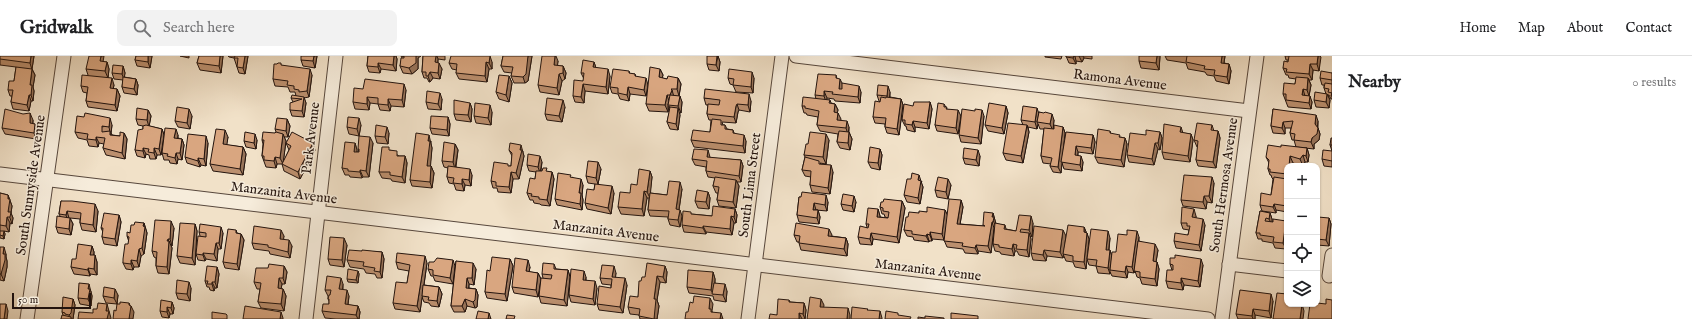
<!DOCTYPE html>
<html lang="en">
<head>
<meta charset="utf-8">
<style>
	:root { --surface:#fff; --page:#f2f2f2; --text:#202124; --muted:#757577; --line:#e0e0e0 }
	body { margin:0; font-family:"IM FELL English",serif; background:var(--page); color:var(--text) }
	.controls { position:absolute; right:12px; bottom:12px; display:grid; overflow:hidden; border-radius:8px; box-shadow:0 1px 3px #0004 }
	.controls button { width:36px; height:36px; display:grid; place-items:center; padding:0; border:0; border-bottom:1px solid var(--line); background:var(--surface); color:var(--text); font:20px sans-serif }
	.scale { position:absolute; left:12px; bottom:10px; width:79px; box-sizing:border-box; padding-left:4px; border:2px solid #24140e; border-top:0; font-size:11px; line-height:14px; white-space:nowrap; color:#24140e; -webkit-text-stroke:3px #f6ecdb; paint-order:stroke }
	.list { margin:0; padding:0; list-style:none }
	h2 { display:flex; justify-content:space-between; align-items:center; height:52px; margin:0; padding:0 16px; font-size:17px }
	h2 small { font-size:13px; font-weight:400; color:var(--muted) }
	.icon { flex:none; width:22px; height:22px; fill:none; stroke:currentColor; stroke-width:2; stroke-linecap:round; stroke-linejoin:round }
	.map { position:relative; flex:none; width:1332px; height:263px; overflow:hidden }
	header { display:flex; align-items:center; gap:24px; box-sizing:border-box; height:56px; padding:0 20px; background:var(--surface); border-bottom:1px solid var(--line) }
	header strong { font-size:19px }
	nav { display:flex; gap:22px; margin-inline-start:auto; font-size:14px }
	.search { width:280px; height:36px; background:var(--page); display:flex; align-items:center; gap:10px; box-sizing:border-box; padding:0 14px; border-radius:8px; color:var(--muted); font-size:15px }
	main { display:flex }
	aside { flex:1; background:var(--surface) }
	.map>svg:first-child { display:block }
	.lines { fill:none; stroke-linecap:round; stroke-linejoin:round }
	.minor-casing { stroke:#57473c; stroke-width:15 }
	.minor { stroke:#f6ecdb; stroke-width:13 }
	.wall { fill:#bb8f6e; stroke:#24140e }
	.shaded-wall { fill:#98745a; stroke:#24140e }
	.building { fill:#d9a680; stroke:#24140e }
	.labels { text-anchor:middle; stroke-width:3; stroke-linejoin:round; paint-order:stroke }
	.street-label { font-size:14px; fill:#24140e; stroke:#f6ecdb }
</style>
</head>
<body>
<header>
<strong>Gridwalk</strong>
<div class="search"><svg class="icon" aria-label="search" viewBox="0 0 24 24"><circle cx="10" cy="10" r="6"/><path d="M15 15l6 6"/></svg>Search here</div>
<nav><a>Home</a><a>Map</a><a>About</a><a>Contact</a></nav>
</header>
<main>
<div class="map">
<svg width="1332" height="263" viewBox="0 0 1332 263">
	<rect width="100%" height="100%" fill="#f1e1c8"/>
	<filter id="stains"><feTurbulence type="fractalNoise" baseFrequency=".005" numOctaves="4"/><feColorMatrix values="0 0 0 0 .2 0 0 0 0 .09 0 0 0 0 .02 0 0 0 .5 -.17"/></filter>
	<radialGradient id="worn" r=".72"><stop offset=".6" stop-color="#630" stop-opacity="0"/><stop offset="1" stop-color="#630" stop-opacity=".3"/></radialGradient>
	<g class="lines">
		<defs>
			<g id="minor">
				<path d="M796,0L1249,55"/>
				<path d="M0,118L1208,263"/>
				<path d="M1229,208L1287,215"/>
				<path d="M1329,220L1332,199"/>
				<path d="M27,263L64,0"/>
				<path d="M306,263L336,0"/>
				<path d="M748,263L782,0"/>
				<path d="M1222,263L1257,0"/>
			</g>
		</defs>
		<use href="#minor" class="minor-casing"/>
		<use href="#minor" class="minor"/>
	</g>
	<g class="wall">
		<path d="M0,0H34L32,13L35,19L33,31L34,35L33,45H31L29,55L13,53L11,46L12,40H10L8,34L14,25L16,11L0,9Z"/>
		<path d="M136,0H152L150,12L137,10L135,4Z"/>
		<path d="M180,0H189V2Z"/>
		<path d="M199,0H223L221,17L200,14L197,7Z"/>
		<path d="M228,0H248L245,18L239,17L234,2L229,1Z"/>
		<path d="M317,0L315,12L303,10L301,4Z"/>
		<path d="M368,0H396L397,3L396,15L381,13L380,17L369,16L367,10Z"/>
		<path d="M401,0L418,2V13L412,18L403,17L400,10L402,2Z"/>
		<path d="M423,0H445V4L438,3V7L442,13L440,23L433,22L430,26H429L427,22H424L422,16Z"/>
		<path d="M503,0H532L528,25L525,27H514L511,20L512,17L504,16L501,10Z"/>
		<path d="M718,0L720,6L719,15L709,14L707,8Z"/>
		<path d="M1045,0H1062L1061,3L1045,1Z"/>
		<path d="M1066,0H1092V3L1084,2L1082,6L1076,5V8L1069,7Z"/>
		<path d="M1160,0L1159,14L1141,12L1139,5Z"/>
		<path d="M1165,0H1225L1224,7L1229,8L1231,15L1229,28L1216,25L1214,20L1207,19L1205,16L1188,13L1186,7L1167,4Z"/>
		<path d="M1285,0H1320L1319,15L1313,14L1312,24H1309L1311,29L1309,40L1312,46L1311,53L1288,51L1283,38L1295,28L1296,23L1289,22L1288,19H1286L1283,12L1288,6V4H1286Z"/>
		<path d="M558,5L557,10H563L566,17L565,23L562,25L559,39L540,36L538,29Z"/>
		<path d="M103,6H107L109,13L108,22L114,29L113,33H117L120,40L117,55L88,51L86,45L87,37L83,36L81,30L88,19L86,13Z"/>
		<path d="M492,6V13H489L487,26L459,23L456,17L457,14L452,13L449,7Z"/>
		<path d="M594,6L596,12L610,20L608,38L585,35L584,47L575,46L573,40L583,25L584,23L581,17Z"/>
		<path d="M281,9L312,19L309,41L304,42L306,47L304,61L292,60L290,54L293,46L291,42L296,40L295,36H290L288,31L275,30L273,23Z"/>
		<path d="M123,10L125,17L124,21L136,23L138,29L137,39L124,37L122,31L123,24L114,23L112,17Z"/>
		<path d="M660,13L663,19L662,22L667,23L678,22L681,28L679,40L682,46L681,57H679L680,59L678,74L670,73L667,66L670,53L669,50L668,56L649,55L646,48Z"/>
		<path d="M629,15L630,18H635L636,21L648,29L646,40L630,38L629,45L620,43L618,38L612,37L610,31Z"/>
		<path d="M1332,17V43H1331L1329,39H1328L1330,44L1329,52L1316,51L1314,44L1326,38L1324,32V29H1322L1320,22Z"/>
		<path d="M836,19L837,23L842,28L861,36L860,47L835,45L834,43L827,42L826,44H830L831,47L835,48L838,54L837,56L840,64L849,71V76L852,83L850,94L840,92L837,86L838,78L820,75L817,69L818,61L807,59L806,57H804L802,50L816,43L815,39Z"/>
		<path d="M509,20L512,27L509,46L499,43L496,36Z"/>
		<path d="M728,22H754L753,37L736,36L733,29L730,28Z"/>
		<path d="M363,33L406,34L404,51L391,50L390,55L380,54L378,48L370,47L369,54L355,53L353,46Z"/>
		<path d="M890,36V41L901,43L903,49L899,79L887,77L885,71V68L875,67L873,61L880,46L879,45L877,39Z"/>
		<path d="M704,42L751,45L750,56L739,54L738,56L736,67L722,66L723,69H725L727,73L733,74L734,77L746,85L745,97L694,91L691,84L710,76L711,64H709L707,58L708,49H706Z"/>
		<path d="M442,43L441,54L428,53L426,46Z"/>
		<path d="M930,46L932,53L929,73L915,71V76L907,74L906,70H905L902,64L913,50Z"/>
		<path d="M470,47L472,53L471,66L456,64L454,58Z"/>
		<path d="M944,48L947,53L961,60L958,78L937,75L935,69Z"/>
		<path d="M1006,50L1008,57L1004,78L988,75L985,69Z"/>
		<path d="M565,51L562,66L547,64L545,58Z"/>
		<path d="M1273,53L1318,65V72L1320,78L1319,84L1314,88V93L1296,91L1294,84H1292L1290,77L1291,72H1285V78L1273,77L1271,70Z"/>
		<path d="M148,54L151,60L149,70L162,73L164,79L161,99H157L156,103H150L149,99L146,98L145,102L137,100L135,94L143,73V70L138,69L136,63Z"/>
		<path d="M492,56L491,69L476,67L474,60Z"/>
		<path d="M1039,56L1054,64L1053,73L1063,71L1065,77L1093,79L1095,86L1093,98L1078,96V100L1083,106L1082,115L1064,113L1062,107L1061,117L1053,116L1050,110L1051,108L1043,107L1041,100L1044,73H1040L1038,68L1037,73L1028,71L1029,76L1023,107L1006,104L1003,97L1023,69L1021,64Z"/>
		<path d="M192,60L190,73L178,71L175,65Z"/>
		<path d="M984,60L981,88L961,86L959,79Z"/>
		<path d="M448,61L450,68L449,80L432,78L430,72Z"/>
		<path d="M287,63L290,70L288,81H284L286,85L283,107L289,94L286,87L315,94L300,123L284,115L282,108H277L276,112L266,111L262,100L263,88L262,84L275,77L276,76L275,73Z"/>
		<path d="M33,64V68H35L38,74L36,83L5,78L2,72Z"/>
		<path d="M112,69L111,77L112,79L120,80L124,77L127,83L125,103L106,99L103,92L104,88L99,87L98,91L89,90L87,84L78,82L75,76Z"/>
		<path d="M361,69L359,80L349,78L347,71Z"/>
		<path d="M1212,69L1214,75H1218L1220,82L1216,112L1198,110L1196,104L1198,91H1197L1194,84Z"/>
		<path d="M1110,75L1111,78L1120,81L1125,82L1127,88L1124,111L1098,107L1095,101Z"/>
		<path d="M1160,76L1162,82L1160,94L1158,93L1154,109L1129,106L1127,99L1146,79Z"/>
		<path d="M389,77L388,88L377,87L375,80Z"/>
		<path d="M1183,77L1191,78L1193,84L1190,106L1164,103L1162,96Z"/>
		<path d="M178,79V82L182,83L184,89L182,104L178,103L177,108L170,107L169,104H164L162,97Z"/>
		<path d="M228,81L226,89L243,91L246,98L243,119L213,115L210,108Z"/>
		<path d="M1332,82V95L1330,89Z"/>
		<path d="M257,84L256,93L246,91L244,85Z"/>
		<path d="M829,84L826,108L820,107L821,108L833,116L830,138L812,136L810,129L811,121L805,120L802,114L805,101L804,99L808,88Z"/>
		<path d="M431,85V88L432,92L430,110H431L434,117L432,132L412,130L410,124Z"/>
		<path d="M208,87L206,110L201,109L200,111L187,107L185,101Z"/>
		<path d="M355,87L357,94V96H359L358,93L373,87L369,121H363L362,122L350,121L349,119H345L342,112Z"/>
		<path d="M455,88L458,94L456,111L472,119L471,130L465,129L464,135L456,134L454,128L449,127L447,121L448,112L444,111L442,105Z"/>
		<path d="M1281,91L1307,92L1309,99L1308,106H1305L1303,110L1293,107L1287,110V156L1276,154V157L1262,155L1260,149L1271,139L1273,123L1272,122L1271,119H1270L1268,113L1269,107L1266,101Z"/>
		<path d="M880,93L882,99L880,114L871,112L868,106Z"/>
		<path d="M390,94L399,100H405L407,107L405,127L392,125L391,123L382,122L379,116Z"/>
		<path d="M509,94L523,95V97L524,100L519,123H513L511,137L498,136L497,132H493L491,125L509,110H511L512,100Z"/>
		<path d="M1332,95V111L1324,110L1322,103Z"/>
		<path d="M980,100L979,110L965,108L963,102Z"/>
		<path d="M710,101V102L741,104L743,110L741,126H737L739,130L736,152L719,150L717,144L718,137H716L713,130L715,122L708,121L706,115V111L695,109L692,103Z"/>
		<path d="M542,106L541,115L552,116L554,123L550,150L541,149L540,148L534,147L533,144H530L527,137L535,123L536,116L529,115L527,109Z"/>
		<path d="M601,113L598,128L614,137L611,158L587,153L585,147L594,134L595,128L588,127L586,120Z"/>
		<path d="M650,115L652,121L650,137L667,139L682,133L679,154L682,160L680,171L670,169L668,163V161L650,160L648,154L649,142H647L644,160L621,158L618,151L637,129Z"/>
		<path d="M572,121L583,129L582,139L583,144L582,154L557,149L555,143Z"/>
		<path d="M922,125L921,127L923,131L920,148L907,146L904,139Z"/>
		<path d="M1214,127L1212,147L1207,146L1206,153L1183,150L1181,144Z"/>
		<path d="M951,129L948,143L937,141L935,134Z"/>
		<path d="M708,136L710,142L709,153L698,152L695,145Z"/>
		<path d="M0,137L8,139L12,150L11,157L13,162L12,168L10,167L9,176L4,175L5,178L4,183L0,182Z"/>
		<path d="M799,141L828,146L827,155L816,154H818L820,161L819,168L799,166L797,159Z"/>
		<path d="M961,144L963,151L960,168L983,170V169L993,157L996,168L1005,169L1006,173L1016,175L1033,167L1032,181L1030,180L1031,183L1029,201L1019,199L1017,195H1015L1014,200L1001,198L1000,196L995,195L993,188L995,172H994L991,197L978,195V198L965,197L963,193L947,191L944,184L932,183V185H929V186L914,184L913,181L907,180L904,174L908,161L919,157L927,156L945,154L947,159Z"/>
		<path d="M61,145L98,155L96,176L82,174L80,167V163L70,162L73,168L71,179L58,177L56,171L60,160L59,158Z"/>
		<path d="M902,145L905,152L899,187L873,183L872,189L860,188L858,181L867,171L866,168L878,153L880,160V161L888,162L885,161L884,158H882L880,151L883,146Z"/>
		<path d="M856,146L854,156L843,154L841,148Z"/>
		<path d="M735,153L737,159L736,167H734L732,179L706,176V178L684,176L682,169L691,158L712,160Z"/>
		<path d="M1260,155L1270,157L1272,163V166L1286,165L1287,167V183L1286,193L1275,192L1273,187L1262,185V183H1258L1256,177Z"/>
		<path d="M119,159L121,166L117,190L104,188L102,181L103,176L101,172Z"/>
		<path d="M1196,160V162L1205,169L1201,195L1176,192L1174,185L1188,179L1189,174L1183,173L1181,167Z"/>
		<path d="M1329,162L1331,168L1329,190L1317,189V170Z"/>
		<path d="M144,167L147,177L144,198L141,200L139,211H134L133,214L126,213L123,207L129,186L127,180L130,177L134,169Z"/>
		<path d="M195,168L197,175L195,209L180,207L177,200Z"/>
		<path d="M1084,171L1089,183L1110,182L1109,194L1112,199L1139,181V185L1158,194L1156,206H1157L1159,213L1157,230L1142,228L1140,222L1137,221L1135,215L1134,217L1128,216L1127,222L1112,220L1110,216V218L1098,217L1096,210L1089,209L1087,203L1086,213L1075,211L1073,206L1066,205L1063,198Z"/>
		<path d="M174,172L172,190L171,189L172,192L169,218L158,217L156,210V202L154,201L152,195Z"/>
		<path d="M236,174L237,177L241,178L244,184L239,214L225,212L223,206Z"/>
		<path d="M199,176L223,177L221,193H218L217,205L206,203L205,205L198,204L196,198L200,180Z"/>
		<path d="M794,179H832L831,180L846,182L848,188L847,200L801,194L799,187V186H797Z"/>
		<path d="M284,180L283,183L292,190L290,202L270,198L269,195L254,193L252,187Z"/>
		<path d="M1066,180L1063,202L1047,200L1046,205L1033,204L1031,197Z"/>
		<path d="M347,189L344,211L330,209L328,203Z"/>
		<path d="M92,190L94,196V199L97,206V219L90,218V220L74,218L71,211L76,203Z"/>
		<path d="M0,191L6,198V201L7,205V211L4,225L0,224Z"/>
		<path d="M362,195L382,196L384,203L382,222H377L375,218L366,217L364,213L350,211L347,204Z"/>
		<path d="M1175,202L1203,209L1200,231L1184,229L1183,234L1168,232L1166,225L1172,214L1170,208Z"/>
		<path d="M510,203L513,210L507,245L487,242L485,236L490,215Z"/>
		<path d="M456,205L476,213L474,229L469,228V232L476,233L478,239L477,251L475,252L467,250L465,256H454L451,250Z"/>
		<path d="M396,206L427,207L424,229L439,231L442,238L439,251L431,250L429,247L424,246L422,241L420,256L395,253L393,247L407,227L409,215L398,213Z"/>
		<path d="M554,208L556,213L568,214L570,221L567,250L541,247L539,240L543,222L542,218Z"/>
		<path d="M284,210L287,216L285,228H282L281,233H283L286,240L284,255L261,252L258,246L260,233H257L254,226Z"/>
		<path d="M455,210L453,228L435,225L433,220H431L428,213Z"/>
		<path d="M665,210L667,216L666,227L660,226L657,244L659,250L657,263H640L639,259L630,258L628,251L638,241L641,225L645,221Z"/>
		<path d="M217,211L219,218L217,232H215L214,235L210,234L209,231H207L205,225Z"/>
		<path d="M530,211L529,216L538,217L541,223L538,241L514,237L512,231Z"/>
		<path d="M358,215L359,218L358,227L348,226L347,223Z"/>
		<path d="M713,216L715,223V227L727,235L726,246L714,244L713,240L689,237L687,231Z"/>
		<path d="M616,217L615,221L627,229L623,257L599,254L597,248L611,232V229L602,228L600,222Z"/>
		<path d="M586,221V224L597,232L595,249L571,246L569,239Z"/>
		<path d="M343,228V233L349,240L348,249L358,250L360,256L359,263H336L325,262L322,255L329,248V245L328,243V240L325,234Z"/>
		<path d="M191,232L190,245L178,243L176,237Z"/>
		<path d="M91,235V236L92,240L91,250L80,248L78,242Z"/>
		<path d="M118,239L117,248L106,247L103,240Z"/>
		<path d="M73,243L75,249L73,263H61L63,259L62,256Z"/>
		<path d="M789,244L790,246L804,247L806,254L805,263H769L777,259Z"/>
		<path d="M1273,245L1271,262L1255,259V263H1238L1236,258Z"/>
		<path d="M172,246L174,252L173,258H170L169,262L162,261L160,255Z"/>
	</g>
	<g class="shaded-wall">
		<path d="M31,0H34L32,13L35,19L33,31L34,35L33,45L31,39L30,29L32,14L30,7Z"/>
		<path d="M101,0H104L102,12L100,5Z"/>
		<path d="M148,0H152L150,12L148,6Z"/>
		<path d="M220,0H223L221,17L219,10Z"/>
		<path d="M245,0H248L245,18L243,12Z"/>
		<path d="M314,0H317L315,12L313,5Z"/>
		<path d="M394,0H396L397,3L396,15L393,9Z"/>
		<path d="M416,0H421L418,2V13L412,18L409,12Z"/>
		<path d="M436,0H437L438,3L437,13L435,6Z"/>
		<path d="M490,0L492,6V13L489,7Z"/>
		<path d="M528,0H532L528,25L525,27L523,21Z"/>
		<path d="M555,0H556L558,5L557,16L554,9Z"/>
		<path d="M718,0L720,6L719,15L716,9Z"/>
		<path d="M1074,0H1075L1076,5V8L1073,2Z"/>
		<path d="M1079,0H1083L1084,2L1082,6Z"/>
		<path d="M1157,0H1160L1159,14L1156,7Z"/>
		<path d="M1222,0H1225L1223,13L1221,7Z"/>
		<path d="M1318,0H1320L1321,1L1319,15L1317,8Z"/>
		<path d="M107,6L109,13L108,22L105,15Z"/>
		<path d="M486,6L489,13L487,26L485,20Z"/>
		<path d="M594,6L596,12L593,11Z"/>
		<path d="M378,7L381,13L380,17L378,11Z"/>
		<path d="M439,7L442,13L440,23L438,17Z"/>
		<path d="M1229,8L1231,15L1229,28L1227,21Z"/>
		<path d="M1310,8L1313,14L1312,24L1309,18Z"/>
		<path d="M123,10L125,17L124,24L122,18Z"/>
		<path d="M563,10L566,17L565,23L563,17Z"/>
		<path d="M310,13L312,19L309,41L307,35Z"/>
		<path d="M608,13L610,20L608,38L606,31Z"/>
		<path d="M660,13L663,19L661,28L659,21Z"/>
		<path d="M430,16L433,22L430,26L428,20Z"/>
		<path d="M752,16L754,22L753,37L751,31Z"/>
		<path d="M559,18L562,25L559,39L557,32Z"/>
		<path d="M509,20L512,27L509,46L506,39Z"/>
		<path d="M112,22L114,29L112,39L110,32Z"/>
		<path d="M646,22L648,29L646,40L644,34Z"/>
		<path d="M678,22L681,28L679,40L677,33Z"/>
		<path d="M1308,22L1311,29L1309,40L1307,34Z"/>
		<path d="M136,23L138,29L137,39L134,33Z"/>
		<path d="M840,23L843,29L842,39L839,33Z"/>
		<path d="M404,28L406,34L404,51L402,44Z"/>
		<path d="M583,28L585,35L584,47L581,41Z"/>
		<path d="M859,30L861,36L860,47L858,41Z"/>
		<path d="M888,30L890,36L889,47L887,40Z"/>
		<path d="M628,31L630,38L629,45L627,39Z"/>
		<path d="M117,33L120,40L117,55L115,49Z"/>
		<path d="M1303,33L1305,40L1302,39Z"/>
		<path d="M672,34L674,41L670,39Z"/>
		<path d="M824,35L827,42L826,46L824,40Z"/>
		<path d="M440,37L442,43L441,54L438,48Z"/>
		<path d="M749,38L751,45L750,56L748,49Z"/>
		<path d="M1327,38L1330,44L1329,52L1326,46Z"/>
		<path d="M29,39L31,45L29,55L27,49Z"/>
		<path d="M667,39L669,45L668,49V56L665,49Z"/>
		<path d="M680,40L682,46L681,57L678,50Z"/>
		<path d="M1310,40L1312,46L1311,53L1309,47Z"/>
		<path d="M304,41L306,47L304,61L302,55Z"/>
		<path d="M367,41L370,47L369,54L367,48Z"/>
		<path d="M388,43L391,50L390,55L388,49Z"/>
		<path d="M901,43L903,49L899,79L897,73Z"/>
		<path d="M563,44L565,51L562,66L559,60Z"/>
		<path d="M930,46L932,53L929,73L927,67Z"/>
		<path d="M470,47L472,53L471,66L468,59Z"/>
		<path d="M737,48L739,54L738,56L736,67L734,61L736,50Z"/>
		<path d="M835,48L838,54L836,63L834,56Z"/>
		<path d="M490,49L492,56L491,69L488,62Z"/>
		<path d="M1006,50L1008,57L1004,78L1002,72Z"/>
		<path d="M678,52L680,59L678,74L676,68Z"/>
		<path d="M1037,52L1039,58L1037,66L1038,68L1037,73L1035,66Z"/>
		<path d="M189,53L192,60L190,73L187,67Z"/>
		<path d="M148,54L151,60L149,71L147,64Z"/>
		<path d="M958,54L961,60L958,78L956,72Z"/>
		<path d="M982,54L984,60L981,88L978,82Z"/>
		<path d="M30,57L33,64L32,74L30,67Z"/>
		<path d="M838,57L841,63L840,70L837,64Z"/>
		<path d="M1052,58L1054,64L1053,75L1050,68Z"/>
		<path d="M1316,59L1318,65L1317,75L1315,68Z"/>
		<path d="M448,61L450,68L449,80L447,74Z"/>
		<path d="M110,62L112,69L111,77L113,81L110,79V76L109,71Z"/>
		<path d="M359,62L361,69L359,80L357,73Z"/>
		<path d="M287,63L290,70L288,81L286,75Z"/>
		<path d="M847,65L849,71L848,79L846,72Z"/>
		<path d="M913,65L915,71V76L912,69Z"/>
		<path d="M1283,66L1285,72V78L1282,72Z"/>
		<path d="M35,68L38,74L36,83L34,77Z"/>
		<path d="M1027,69L1029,76L1023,107L1021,100Z"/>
		<path d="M387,71L389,77L388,88L385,81Z"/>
		<path d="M1063,71L1065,77L1061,117L1058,111Z"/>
		<path d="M1181,71L1183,77L1180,76Z"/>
		<path d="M1318,72L1320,78L1319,84L1314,88V93L1311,86L1312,82Z"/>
		<path d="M162,73L164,79L161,99L159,93Z"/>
		<path d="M176,73L178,79L177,88L174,82Z"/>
		<path d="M225,74L228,81L226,95L223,88Z"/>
		<path d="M1218,75L1220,82L1216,112L1213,106Z"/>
		<path d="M849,76L852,83L850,94L848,87Z"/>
		<path d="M1160,76L1162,82L1160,94L1158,87Z"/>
		<path d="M124,77L127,83L125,103L122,97Z"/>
		<path d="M255,78L257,84L256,93L254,87Z"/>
		<path d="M283,78L286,85L283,108L280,102Z"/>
		<path d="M826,78L829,84L826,108L823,101Z"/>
		<path d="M1191,78L1193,84L1190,106L1188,100Z"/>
		<path d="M429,79L432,92L430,116L427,110Z"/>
		<path d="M744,79L746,85L745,97L743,90Z"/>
		<path d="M1093,79L1095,86L1093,98L1091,92Z"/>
		<path d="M206,80L208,87L206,110L204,103Z"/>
		<path d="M96,81L99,87L98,91L96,84Z"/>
		<path d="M370,81L373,87L369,121L366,115Z"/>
		<path d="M1125,82L1127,88L1124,111L1121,104Z"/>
		<path d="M182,83L184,89L182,104L180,97Z"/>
		<path d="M313,87L315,94L300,123L298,116Z"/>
		<path d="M355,87L357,94L356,102L354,96Z"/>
		<path d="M1155,87L1158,93L1154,109L1152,103Z"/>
		<path d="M455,88L458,94L455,113L453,106Z"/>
		<path d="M521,89L524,100L519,123L516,117Z"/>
		<path d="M1076,90L1078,96L1077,106L1075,99Z"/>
		<path d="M243,91L246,98L243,119L240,113Z"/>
		<path d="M143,92L146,98L145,102L143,95Z"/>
		<path d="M154,92L157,99L156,103L154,97Z"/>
		<path d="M1307,92L1309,99L1308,106L1306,100Z"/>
		<path d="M880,93L882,99L880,114L878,107Z"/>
		<path d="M708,94L710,101L709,108L707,101Z"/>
		<path d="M978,94L980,100L979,110L976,104Z"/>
		<path d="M176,97L178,103L177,108L175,102Z"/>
		<path d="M1303,99L1305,106L1303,110L1300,103Z"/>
		<path d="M405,100L407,107L405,127L402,121Z"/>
		<path d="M540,100L542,106L540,117L538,111Z"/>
		<path d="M1081,100L1083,106L1082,115L1080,109Z"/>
		<path d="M1290,100L1293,107L1292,110H1289Z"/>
		<path d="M275,101L277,108L276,112L274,105Z"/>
		<path d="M198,102L201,109L200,111L198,105Z"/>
		<path d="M741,104L743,110L741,126L739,120Z"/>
		<path d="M598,106L601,113L598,128L596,122Z"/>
		<path d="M831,109L833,116L830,138L828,132Z"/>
		<path d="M431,110L434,117L432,132L430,126Z"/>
		<path d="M470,113L472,119L471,130L469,124Z"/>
		<path d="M360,114L363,121L362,122L360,116Z"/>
		<path d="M650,115L652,121L650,142L647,136Z"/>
		<path d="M511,116L513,123L511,137L509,131Z"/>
		<path d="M552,116L554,123L550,150L547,144Z"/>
		<path d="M919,119L923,131L920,148L918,142V124Z"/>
		<path d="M1212,121L1214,127L1212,147L1209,140Z"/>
		<path d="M462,123L465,129L464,135L462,128Z"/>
		<path d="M581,123L583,129L582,139L583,144L582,154L580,148L579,137Z"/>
		<path d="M948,123L951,129L948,143L946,136Z"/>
		<path d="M736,124L739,130L736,152L733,146Z"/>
		<path d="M680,126L682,133L678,160L676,153Z"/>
		<path d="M612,130L614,137L611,158L608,152Z"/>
		<path d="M644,135L647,142L644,160L642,153Z"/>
		<path d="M708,136L710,142L709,153L706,146Z"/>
		<path d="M8,139L12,150L11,157L13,162L12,168L8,156Z"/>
		<path d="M826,139L828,146L827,155L825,149Z"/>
		<path d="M854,140L856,146L854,156L852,150Z"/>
		<path d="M1204,140L1207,146L1206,153L1203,146Z"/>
		<path d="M961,144L963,151L959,174L957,168Z"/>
		<path d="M902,145L905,152L899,187L897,181Z"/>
		<path d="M814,147L816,154H813Z"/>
		<path d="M95,148L98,155L96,176L93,169Z"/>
		<path d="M1274,148L1276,154V157L1273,151Z"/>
		<path d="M735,153L737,159L736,167L734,161Z"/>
		<path d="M878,153L880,160L879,167L877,161Z"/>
		<path d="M1194,153L1196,160L1195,168L1192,161Z"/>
		<path d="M680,154L682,160L680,171L678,164Z"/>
		<path d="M818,154L820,161L819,168L817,162Z"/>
		<path d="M945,154L948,160L944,184L942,178Z"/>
		<path d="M67,155L69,162L68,166L66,159Z"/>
		<path d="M993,157L996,168V172L992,161Z"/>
		<path d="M1270,157L1272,163V169L1269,163Z"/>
		<path d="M119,159L121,166L117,190L115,183Z"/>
		<path d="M731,160L734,167L732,179L730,173Z"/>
		<path d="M1031,160L1033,167L1032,181L1029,174Z"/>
		<path d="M7,161L10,167L9,176L6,170Z"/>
		<path d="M70,162L73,168L71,179L69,173Z"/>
		<path d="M1329,162L1331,168L1329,190L1326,184Z"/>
		<path d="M1203,163L1205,169L1201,195L1199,189Z"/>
		<path d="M171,165L174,172L172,190L170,183Z"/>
		<path d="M1286,165L1287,167V183L1286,193L1283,187Z"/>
		<path d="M992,166L994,172L991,197L988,190Z"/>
		<path d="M144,167L147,177L144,198L142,192Z"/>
		<path d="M195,168L197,175L195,209L192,202Z"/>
		<path d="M703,170L706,176V178L703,172Z"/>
		<path d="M221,171L223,177L221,193L219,187Z"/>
		<path d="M1084,171L1087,178L1084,176Z"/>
		<path d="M829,173L832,179L831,186L828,180Z"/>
		<path d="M281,174L284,180L283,189L280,183Z"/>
		<path d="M1063,174L1066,180L1063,202L1060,196Z"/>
		<path d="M4,175L5,178L4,183L3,180Z"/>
		<path d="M1108,175L1110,182L1108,200L1106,194Z"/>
		<path d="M1137,175L1139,181L1134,217L1132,211Z"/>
		<path d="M930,176L932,183V185L930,179Z"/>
		<path d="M871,177L873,183L872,189L870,183Z"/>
		<path d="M1029,177L1031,183L1029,201L1027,194Z"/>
		<path d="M1087,177L1089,183L1086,213L1084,206Z"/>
		<path d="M241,178L244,184L239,214L237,208Z"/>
		<path d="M927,178L929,185V186L926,180Z"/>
		<path d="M344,182L347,189L344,211L342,204Z"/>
		<path d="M846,182L848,188L847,200L844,193Z"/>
		<path d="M168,183L169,187V185L172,192L169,218L167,211Z"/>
		<path d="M289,184L292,190L290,202L288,196Z"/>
		<path d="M216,187L218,193L217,205L214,198Z"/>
		<path d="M1013,188L1015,195L1014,200L1012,193Z"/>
		<path d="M1155,188L1158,194L1155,212L1153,205Z"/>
		<path d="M976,189L978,195V198L975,192Z"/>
		<path d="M92,190L94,196L93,205L90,199Z"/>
		<path d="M4,191L6,198V201L7,205V211L4,225L1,218Z"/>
		<path d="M139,193L141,200L139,211L137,205Z"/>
		<path d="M1044,194L1047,200L1046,205L1043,199Z"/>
		<path d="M1110,194L1112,201L1110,214V218L1108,212Z"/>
		<path d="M382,196L384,203L382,222L380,216Z"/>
		<path d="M203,197L206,203L205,205L203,199Z"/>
		<path d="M95,199L97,206V219L94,213Z"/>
		<path d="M425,200L427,207L420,256L417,250Z"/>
		<path d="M510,203L513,210L507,245L505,238Z"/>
		<path d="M1201,203L1203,209L1200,231L1198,225Z"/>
		<path d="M131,204L134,211L133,214L131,208Z"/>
		<path d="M453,204L455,210L453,228L450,222Z"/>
		<path d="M528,204L530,211L528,222L526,215Z"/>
		<path d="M1157,206L1159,213L1157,230L1155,223Z"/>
		<path d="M473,207L476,213L474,229L472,222Z"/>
		<path d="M284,210L287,216L285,228L283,222Z"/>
		<path d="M614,210L616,217L615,227L612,221Z"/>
		<path d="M665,210L667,216L666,227L663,221Z"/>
		<path d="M1126,210L1128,216L1127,222L1125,216Z"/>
		<path d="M217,211L219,218L217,232L215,226Z"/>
		<path d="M88,212L90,218V220L88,214Z"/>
		<path d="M568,214L570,221L567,250L564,244Z"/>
		<path d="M358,215L359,218L358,227L356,224Z"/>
		<path d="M584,215L586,221L585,230L583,224Z"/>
		<path d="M713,216L715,223L714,238H713L711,234Z"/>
		<path d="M538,217L541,223L538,241L536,234Z"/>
		<path d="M657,220L660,226L657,244L659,250L657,263H654V243Z"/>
		<path d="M279,222L282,228L280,239L278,232Z"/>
		<path d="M341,222L343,228L342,239L339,233Z"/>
		<path d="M467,222L469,228L468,238L466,232Z"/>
		<path d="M625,222L627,229L623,257L620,251Z"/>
		<path d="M1181,222L1184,229L1183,234L1181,227Z"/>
		<path d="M595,225L597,232L595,249L593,243Z"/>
		<path d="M189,226L191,232L190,245L187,238Z"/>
		<path d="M212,226L215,232L214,235L212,228Z"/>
		<path d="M89,228L92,240L91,250L88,243V233Z"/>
		<path d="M725,228L727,235L726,246L723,239Z"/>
		<path d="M439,231L442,238L439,251L437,245Z"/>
		<path d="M115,233L118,239L117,248L114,242Z"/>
		<path d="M283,233L286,240L284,255L281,248Z"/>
		<path d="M476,233L478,239L477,251L475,252L473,246Z"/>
		<path d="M347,234L349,240L347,255L345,248Z"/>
		<path d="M1271,238L1273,245L1271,262L1269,255Z"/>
		<path d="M710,242L713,248L712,255L714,260L709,253Z"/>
		<path d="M73,243L75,249L73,263H71L69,259Z"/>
		<path d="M465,243L467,250L465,256L462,250Z"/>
		<path d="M821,243L824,249L823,257L820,251Z"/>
		<path d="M172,246L174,252L173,258L171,252Z"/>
		<path d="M129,247L131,252V250L134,256L133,263H129Z"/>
		<path d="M804,247L806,254L805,263L803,258Z"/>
		<path d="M6,248L8,255L7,263H4Z"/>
		<path d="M107,248L111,262V263H107L106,255Z"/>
		<path d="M1302,248L1304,255L1303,263H1300Z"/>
		<path d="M358,250L360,256L359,263H358L356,259Z"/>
		<path d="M167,251L170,258L169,262L167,256Z"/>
		<path d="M848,252L850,259V263H847Z"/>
		<path d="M1253,253L1255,259V263H1253L1252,260Z"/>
		<path d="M880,255L882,262V263H879Z"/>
		<path d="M281,256L283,262V263H280Z"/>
		<path d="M489,257L491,263H488Z"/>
		<path d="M721,257L723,263H720Z"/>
		<path d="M799,257L802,263H799Z"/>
	</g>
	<g class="building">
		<path d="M0,0H31L30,7L0,3Z"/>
		<path d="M89,0H101L100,5L107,6L105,15L86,13Z"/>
		<path d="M136,0H148V6L135,4Z"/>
		<path d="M199,0H220L219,10L197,7Z"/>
		<path d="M235,0H245L243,12L237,11L238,2H234Z"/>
		<path d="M301,0H314L313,5L301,4Z"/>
		<path d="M368,0H394L393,9L378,7V11L367,10Z"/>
		<path d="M402,0H416V7L409,12L400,10L401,2H404V0Z"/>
		<path d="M423,0H436L435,6L439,7L438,17L430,16L428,20H426V16H422Z"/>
		<path d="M451,0H490L489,7L486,6L485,20L456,17L457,8L449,7Z"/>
		<path d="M503,0H528L526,18L523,21L511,20L513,11L501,10Z"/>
		<path d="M542,0H555L554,9L563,10V17L559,18L557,32L538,29Z"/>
		<path d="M707,0H717L716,9L707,8Z"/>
		<path d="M1066,0H1074L1073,2L1066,1Z"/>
		<path d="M1139,0H1157L1156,7L1139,5Z"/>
		<path d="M1187,0H1222L1221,7L1229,8L1227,21L1214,19L1215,14L1204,13L1205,10L1186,6Z"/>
		<path d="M1289,0H1318L1317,8H1310L1309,18L1286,16L1287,13L1283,12L1284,5L1288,6Z"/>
		<path d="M583,4L594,6L593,11L608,13L606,31L583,28L581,41L573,40L574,24L583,25L584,17H581Z"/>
		<path d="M278,7H281V9L310,13L307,35L299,36V34L294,33V30L287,29L288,25L273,23L274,8H277Z"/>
		<path d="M113,9L123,10L122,18L112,17Z"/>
		<path d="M16,11L32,13L30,29H32L31,39H29L27,49L11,46L13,34H8L9,25H14Z"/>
		<path d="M650,11L660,13L659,21L667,23L668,20L678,22L677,33H671L672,34L670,39L680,40L678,50L668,49L670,39H667L665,49L646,48Z"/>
		<path d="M613,13L629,15V17L635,18V20L646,22L644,34L628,31L627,39L618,37V32L610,31Z"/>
		<path d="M729,13L752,16L751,31L733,29L734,23L728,22Z"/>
		<path d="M1321,15L1332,17V24L1320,22Z"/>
		<path d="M818,18L836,19V22L840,23L839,33H842V27L859,30L858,41L832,38L833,36L824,35V40L815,39Z"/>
		<path d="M82,19L112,22L110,32L117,33L115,49L86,45L88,31L81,30Z"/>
		<path d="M499,19L509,20L506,39L496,36Z"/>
		<path d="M123,21L136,23L134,33L122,31Z"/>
		<path d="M1296,21L1308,22L1307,34L1303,33L1302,39L1310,40L1309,47L1286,44V38H1283L1284,27L1295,28Z"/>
		<path d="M365,23L404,28L402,44L388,43V49L378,48V42L367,41V48L353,46L354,32L363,33Z"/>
		<path d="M1325,27L1332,28V40H1331L1332,37L1328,36L1329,33L1324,32Z"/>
		<path d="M878,29L888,30L887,40L877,39Z"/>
		<path d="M705,33L749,38L748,49L737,48L736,50L734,61L707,58L708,48L719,49L720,44L704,42Z"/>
		<path d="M427,35L440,37L438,48L426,46Z"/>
		<path d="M1315,36L1327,38L1326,46L1314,44Z"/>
		<path d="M292,39L304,41L302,55L290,54V47L302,43L291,42Z"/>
		<path d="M803,41L830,44L829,47L835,48L834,56L838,57L837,64L847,65L846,72L817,69L819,55L805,52V50H802Z"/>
		<path d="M881,41L886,42V41L901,43L897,73L885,71L886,62L873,61L875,45L880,46Z"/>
		<path d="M547,42L563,44L559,60L545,58Z"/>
		<path d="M454,44L470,47L468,59L454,58Z"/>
		<path d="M914,46H930L927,67L913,65L912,69L905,68V64H902L904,48L913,50Z"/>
		<path d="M475,47L490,49L488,62L474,60Z"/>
		<path d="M938,47L944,48V51H947L946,53L958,54L956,72L935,69Z"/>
		<path d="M989,47L1006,50L1002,72L985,69Z"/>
		<path d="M1023,50L1037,52L1035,66L1021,64Z"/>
		<path d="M177,51L189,53L187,67L175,65Z"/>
		<path d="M670,51L678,52L676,68L667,66Z"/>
		<path d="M137,52L148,54L147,64L136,63Z"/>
		<path d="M5,53L23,58L30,57V67L35,68L34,77L2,72Z"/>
		<path d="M962,53L975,55V53L982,54L978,82L959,79Z"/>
		<path d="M1273,53L1316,59L1315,68L1318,72L1317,78L1312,82L1311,86L1294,84L1295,78L1290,77L1293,65L1283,66L1282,72L1271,70Z"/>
		<path d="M1039,56L1044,57L1045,56L1052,58L1050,68L1037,66Z"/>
		<path d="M85,57L110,62L109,71L102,70V76L110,75V79L120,80V76L124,77L122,97L103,92L105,82L96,81V84L87,83L88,78L75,76L77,60L84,61Z"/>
		<path d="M431,60L448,61L447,74L430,72Z"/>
		<path d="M348,61L359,62L357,73L347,71Z"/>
		<path d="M277,62L287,63L286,75L275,73Z"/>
		<path d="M712,63L721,64V69H725V73L733,74V77L744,79L743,90L691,84L693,74L710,76Z"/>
		<path d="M1008,67L1027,69L1021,100L1003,97Z"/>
		<path d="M1197,67L1212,69L1211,74L1218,75L1213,106L1196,104L1198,85L1194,84Z"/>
		<path d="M1164,68L1181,71L1180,76L1191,78L1188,100L1162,96Z"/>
		<path d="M146,69L162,73L159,93L154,92V97L148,96L149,93L143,92V95L135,94L138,74L143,73V70Z"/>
		<path d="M376,69L387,71L385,81L375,80Z"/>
		<path d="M1054,69L1063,71L1058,111L1050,110L1052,102L1041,100L1044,72L1054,73Z"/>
		<path d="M165,72L176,73L174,82L182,83L180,97H176L175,102L167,100L168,98L162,97Z"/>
		<path d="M216,73L225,74L223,88L243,91L240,113L210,108Z"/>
		<path d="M1098,73L1110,75V77L1120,79L1119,81L1125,82L1121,104L1095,101Z"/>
		<path d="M1146,74L1160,76L1158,87H1155L1152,103L1127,99L1130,77L1146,79Z"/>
		<path d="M839,75L849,76L848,87L837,86Z"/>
		<path d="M245,76L255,78L254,87L244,85Z"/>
		<path d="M263,76L275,77L276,76L283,78L280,102L275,101L274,105L264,104V100H262L264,84H262Z"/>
		<path d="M292,76L313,87L298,116L282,108L291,90L286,87Z"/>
		<path d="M810,76L826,78L823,101L804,99L806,88H808Z"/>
		<path d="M1066,76L1093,79L1091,92L1076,90L1075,99L1081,100L1080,109L1061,106Z"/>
		<path d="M416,77L429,79L428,85H430L427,110H431L430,126L410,124Z"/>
		<path d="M188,78L206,80L204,103L198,102V105L185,101Z"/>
		<path d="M359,80L370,81L366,115L360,114V116L348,115V113L342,112L345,86L355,87L354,96H359V93H358Z"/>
		<path d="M1331,82H1332V89H1330Z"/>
		<path d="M444,86L455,88L453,106L442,105Z"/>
		<path d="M510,87L521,89L520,94H522L516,117L511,116L509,131L496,130V126L491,125L494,106L508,108V110H511L512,97L509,94Z"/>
		<path d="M1268,89L1281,91V89L1307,92L1306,100L1303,99L1300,103L1290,100L1289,110H1287V118L1270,116V113H1268L1269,104L1266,101Z"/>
		<path d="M382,91H389V94L397,95V100H405L402,121L390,119V116H379Z"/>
		<path d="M870,91L880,93L878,107L868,106Z"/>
		<path d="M964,92L978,94L976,104L963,102Z"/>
		<path d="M694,93L708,94L707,101L741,104L739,120L706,115L707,105L692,103Z"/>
		<path d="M1323,94L1332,95V105L1322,103Z"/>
		<path d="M528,98L540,100L538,111L527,109Z"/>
		<path d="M805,101L819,105V108L831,109L828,132L810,129L811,115L802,114Z"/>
		<path d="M588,105L598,106L596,122L586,120Z"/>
		<path d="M448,110L470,113L469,124L462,123V128L453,127L454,122L447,121Z"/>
		<path d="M543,112H547L546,115L552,116L547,144L539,143V141L531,140L532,138L527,137L530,122L535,123L536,115H542Z"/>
		<path d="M639,113L650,115L647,136L644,135L642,153L618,151L620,136L630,137L631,128L637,129Z"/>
		<path d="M558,117L571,119L570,121L581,123L579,137H581L580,148L555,143Z"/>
		<path d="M912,117L919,119L918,124L921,125L918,142L904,139L907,123H911Z"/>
		<path d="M1184,119L1212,121L1209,140H1204L1203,146L1181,144Z"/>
		<path d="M715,121L736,124L733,146L717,144L719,131L713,130Z"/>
		<path d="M938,121L948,123L946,136L935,134Z"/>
		<path d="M1274,121L1287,123V150L1274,148L1273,151L1260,149L1261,137L1271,139Z"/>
		<path d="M669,125L680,126L676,153L680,154L678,164L668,163L669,155L648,154L650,137L667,139Z"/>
		<path d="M595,128L612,130L608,152L585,147L587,133L594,134Z"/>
		<path d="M697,134L708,136L706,146L695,145Z"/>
		<path d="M802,136L826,139L825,149L814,147L813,154H818L817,162L797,159L799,141H801Z"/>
		<path d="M0,137L8,139V143H10L8,156H11L10,161H7L6,170L0,169Z"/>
		<path d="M843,138L854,140L852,150L841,148Z"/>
		<path d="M884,143L902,145L897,181L871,177L870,183L858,181L860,170L868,172L869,168H866L868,152L878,153L877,161L888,162L889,156L883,155V152L880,151L881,146H883Z"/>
		<path d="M949,143L961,144L957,168L985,170L983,169L984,156L993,157L992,161H994L993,166H992L988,190L976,189L975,192L962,190L963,187L944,185Z"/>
		<path d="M61,145H72L95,148L93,169L80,167L81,157L67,155L66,159L59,158Z"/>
		<path d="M713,150L735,153L734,161L731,160L730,173L703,170V172L682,169L683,155L691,156V158L712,160Z"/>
		<path d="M927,151L945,154L942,178L930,176V179L927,178L926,180L912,178V175L904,174L906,161H908L909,156L919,157V155L927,156Z"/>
		<path d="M1182,151L1194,153L1192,161L1203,163L1199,189L1174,185L1175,177L1188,179L1190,170H1187V167H1181Z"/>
		<path d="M1260,155L1270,157L1269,163L1266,162L1265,165L1273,166V163L1286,165L1283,187L1273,186L1274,181L1260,179V177H1256Z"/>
		<path d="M104,157L119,159L115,183L102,181L103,172H101Z"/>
		<path d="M1019,159L1031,160L1029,174L1021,173L1020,176L1029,177L1027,194L1016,193L1017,189L1013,188L1012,193L999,191V189L993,188L995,167L1005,169L1004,173L1016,175Z"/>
		<path d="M57,160L70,162L69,173L56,171Z"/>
		<path d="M1318,161L1329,162L1326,184L1317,183V170Z"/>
		<path d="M155,164L171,165L170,183H168L167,185H169L167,211L156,210L157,196L152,195Z"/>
		<path d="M135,166L144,167L143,170L145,171L142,192L139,193L137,205L131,204V208L123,207V203L125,188H128L129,181L127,180V176L130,177L131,169H134Z"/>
		<path d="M180,167L195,168L192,202L177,200Z"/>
		<path d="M796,167L829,173L828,180L846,182L844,193L799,187L800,180L794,179Z"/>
		<path d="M200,168L221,171L219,187H216L214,198L203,197V199L196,198L198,180L206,181V177L199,176Z"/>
		<path d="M1068,169L1084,171V176L1087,177L1084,206L1073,205V200L1063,198Z"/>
		<path d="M254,170L281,174L280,183L289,184L288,196L268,191V189L252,187Z"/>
		<path d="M1034,170L1063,174L1060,196L1044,194L1043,199L1031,197Z"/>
		<path d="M228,173L236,174V177L241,178L237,208L223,206Z"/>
		<path d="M1091,173L1108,175L1106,194H1110L1108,212L1096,210L1097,204L1087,203Z"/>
		<path d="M1127,174L1137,175L1132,211L1126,210L1125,216L1110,214L1112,196H1116L1118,178L1127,179Z"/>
		<path d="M0,175H4L3,180L0,179Z"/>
		<path d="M330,181L344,182L342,204L328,203Z"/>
		<path d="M1138,185L1155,188L1153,205L1157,206L1155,223L1140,221V216L1134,215Z"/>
		<path d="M78,188L92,190L90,199H95L94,213L88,212V214L71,211L72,203H76Z"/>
		<path d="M0,191H4L3,198H5V204L1,218H0Z"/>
		<path d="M349,194L362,195V194L382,196L380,216L374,215L375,212L363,210L364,206L347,204Z"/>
		<path d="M397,197L425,200L417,250L393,247L396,226L407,227L410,209L396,206Z"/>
		<path d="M1175,199L1201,203L1198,225L1181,222V227L1166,225L1167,214H1173V209L1170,208V202H1175Z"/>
		<path d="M492,201L510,203L505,238L485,236L487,214L490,215Z"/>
		<path d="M437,202L453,204L450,222L433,219V214L428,213L429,206H434Z"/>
		<path d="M515,202L528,204L526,215L538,217L536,234L512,231Z"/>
		<path d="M456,205L473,207L472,222H467L466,232L476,233L475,244L473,246L465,243L462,250H451Z"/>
		<path d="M543,207L554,208V213L568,214L564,244L539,240L541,222L551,223L552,219L542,218Z"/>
		<path d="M647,207L665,210L663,221L657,220L654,243H656L654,263L639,260L640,253L628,251L630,240L638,241L639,225H641L642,221H645Z"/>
		<path d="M269,208L284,210L283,222H279L278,232L283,233L281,248L258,246L261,227L254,226L256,212H268Z"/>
		<path d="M602,209L614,210L612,221L625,222L620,251L597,248L599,230L611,232L612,223L600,222Z"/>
		<path d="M207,210L217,211L215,226H212V228H207L208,225H205Z"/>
		<path d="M348,213L358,215L356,224L347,223Z"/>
		<path d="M571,213L584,215L583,224L595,225L593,243L569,239Z"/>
		<path d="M688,214L713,216L711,234L687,231Z"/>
		<path d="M327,220L341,222L339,233L347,234L345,248L358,250L356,259L322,255L323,248H329V243H328L329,239H330L331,234H325Z"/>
		<path d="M177,224L189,226L187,238L176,237Z"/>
		<path d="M79,227L89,228L88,233H90L88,243L78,242Z"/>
		<path d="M714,227L725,228L723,239L712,238Z"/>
		<path d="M423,229L439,231L437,245L428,244L429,241L422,240Z"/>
		<path d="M104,231L115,233L114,242L103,240Z"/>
		<path d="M1240,234L1271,238L1269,255L1253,253L1252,260L1236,258Z"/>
		<path d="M1277,237L1287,238V248H1302L1300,263H1273Z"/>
		<path d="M694,240L710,242L709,253H711V256L721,257L720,263H685L686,256H688L690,246L693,247Z"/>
		<path d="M63,241L73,243L71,257L69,259L65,258V257L62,256Z"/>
		<path d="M810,241L821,243L820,251L848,252L847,263H807Z"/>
		<path d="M778,243L789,244V246L804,247L803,258L799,257V263H769L770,258L777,259Z"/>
		<path d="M1326,243L1332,244V263H1308L1310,248H1317V247L1326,248Z"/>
		<path d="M161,244L172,246L171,252L167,251V256L160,255Z"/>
		<path d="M120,246L129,247V249L131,250L129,263H113L114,254L116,255L117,248H120Z"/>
		<path d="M98,247L107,248L106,255H109L107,263H78L79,256L93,257V253H97Z"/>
		<path d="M0,248H6L4,263H0Z"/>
		<path d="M245,250L281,256L280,263H243Z"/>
		<path d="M852,251L868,253L867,254L880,255L879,263H851Z"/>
		<path d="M478,255L489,257L488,263H476Z"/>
		<path d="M886,255L898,257V259L911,261L910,263H885Z"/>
		<path d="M212,256L226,258L227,259V263H212Z"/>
		<path d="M951,257L978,260V263H951Z"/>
		<path d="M62,259L71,261V263H61Z"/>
		<path d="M507,259L515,260L514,263H506Z"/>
		<path d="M925,260L944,262V263H918V261L925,262Z"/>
	</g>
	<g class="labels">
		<g class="street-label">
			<text transform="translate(1120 23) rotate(7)" y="5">Ramona Avenue</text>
			<text transform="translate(310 82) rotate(-83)" y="5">Park Avenue</text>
			<text transform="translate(30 129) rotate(-82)" y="5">South Sunnyside Avenue</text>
			<text transform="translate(749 129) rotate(-83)" y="5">South Lima Street</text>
			<text transform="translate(1223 129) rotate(-82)" y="5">South Hermosa Avenue</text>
			<text transform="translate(284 136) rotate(7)" y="5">Manzanita Avenue</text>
			<text transform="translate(606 174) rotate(7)" y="5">Manzanita Avenue</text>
			<text transform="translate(928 213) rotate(7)" y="5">Manzanita Avenue</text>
		</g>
	</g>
	<rect width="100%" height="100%" filter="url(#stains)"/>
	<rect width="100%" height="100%" fill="url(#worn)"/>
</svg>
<div class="controls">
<button>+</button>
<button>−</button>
<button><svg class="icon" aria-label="locate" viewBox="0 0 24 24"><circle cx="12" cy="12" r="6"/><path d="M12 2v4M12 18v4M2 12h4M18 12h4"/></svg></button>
<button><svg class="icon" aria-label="layers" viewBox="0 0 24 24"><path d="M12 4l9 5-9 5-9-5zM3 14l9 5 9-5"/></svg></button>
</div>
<div class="scale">50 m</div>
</div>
<aside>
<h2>Nearby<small>0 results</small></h2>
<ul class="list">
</ul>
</aside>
</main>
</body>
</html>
